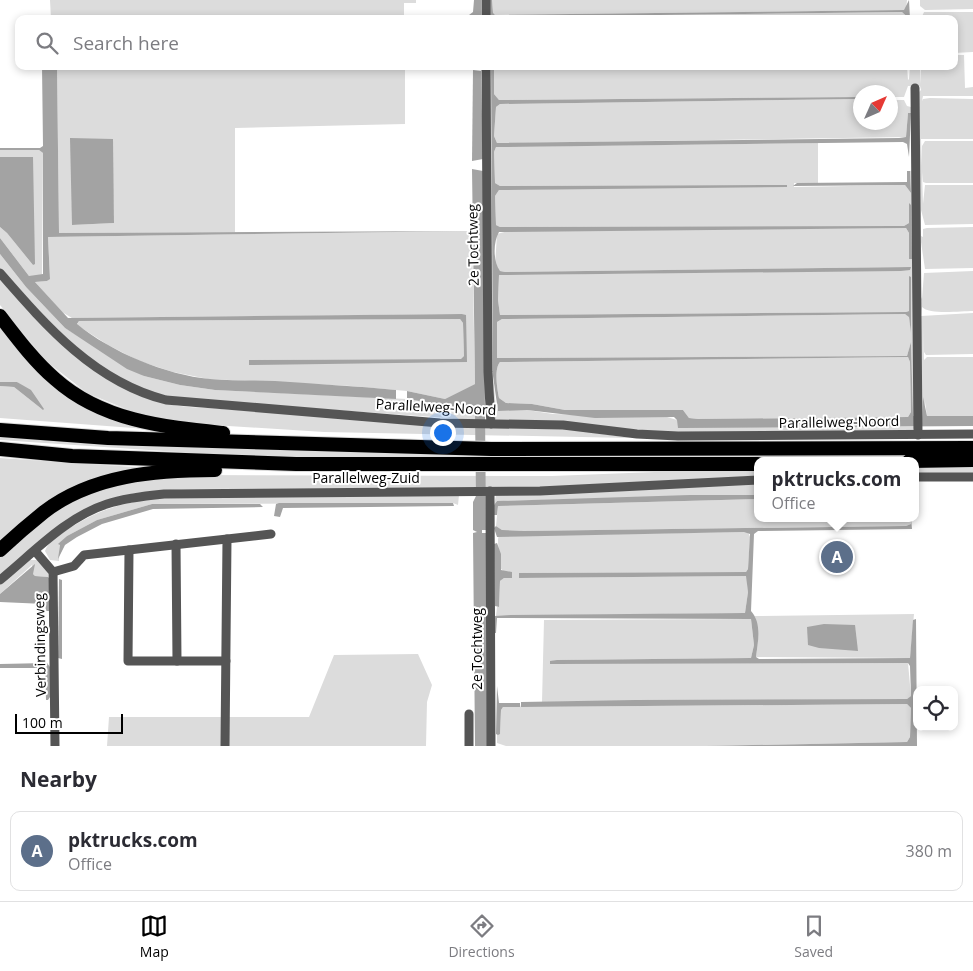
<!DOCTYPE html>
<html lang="en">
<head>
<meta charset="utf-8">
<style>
	:root { --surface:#fff; --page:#f2f2f3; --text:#2b2b33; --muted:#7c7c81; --line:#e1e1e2; --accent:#000 }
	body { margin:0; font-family:"Open Sans",sans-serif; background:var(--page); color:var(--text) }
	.controls { position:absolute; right:15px; bottom:15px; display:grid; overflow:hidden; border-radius:10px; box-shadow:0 2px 8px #0003 }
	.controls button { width:45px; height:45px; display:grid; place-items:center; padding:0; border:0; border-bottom:1px solid var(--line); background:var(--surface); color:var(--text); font:25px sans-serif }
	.compass { position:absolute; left:853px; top:85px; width:45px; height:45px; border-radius:50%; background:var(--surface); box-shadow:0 2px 8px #0003; rotate:45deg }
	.scale { position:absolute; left:15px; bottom:12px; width:108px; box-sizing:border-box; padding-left:5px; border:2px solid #000; border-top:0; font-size:14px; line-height:18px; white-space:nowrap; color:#000; -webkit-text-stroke:4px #fff; paint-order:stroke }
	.you { position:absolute; left:442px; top:432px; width:18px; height:18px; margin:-12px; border:4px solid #fff; border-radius:50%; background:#1a73e8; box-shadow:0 0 0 8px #1a73e833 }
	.badge { display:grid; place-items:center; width:32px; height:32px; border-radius:50%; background:var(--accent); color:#fff; font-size:16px; font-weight:700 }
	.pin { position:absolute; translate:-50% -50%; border:2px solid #fff; box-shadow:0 1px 5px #0006 }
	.popup { position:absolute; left:754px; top:457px; width:165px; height:65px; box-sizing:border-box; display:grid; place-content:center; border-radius:10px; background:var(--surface); filter:drop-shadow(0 1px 4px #0005); font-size:16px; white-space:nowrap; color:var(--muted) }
	.popup b { font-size:19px; color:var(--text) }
	.popup::after { content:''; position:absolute; left:50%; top:100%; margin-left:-10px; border:10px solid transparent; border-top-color:var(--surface) }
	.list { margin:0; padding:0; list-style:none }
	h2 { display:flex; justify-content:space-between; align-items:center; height:65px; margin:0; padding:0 20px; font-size:21px }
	h2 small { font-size:16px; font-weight:400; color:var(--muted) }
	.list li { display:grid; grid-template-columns:32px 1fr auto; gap:15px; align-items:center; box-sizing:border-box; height:80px; margin:0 10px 10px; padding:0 10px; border:1px solid var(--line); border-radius:10px }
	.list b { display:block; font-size:19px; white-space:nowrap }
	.list p { margin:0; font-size:16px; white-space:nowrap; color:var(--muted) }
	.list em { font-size:16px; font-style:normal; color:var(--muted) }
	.icon { flex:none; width:28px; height:28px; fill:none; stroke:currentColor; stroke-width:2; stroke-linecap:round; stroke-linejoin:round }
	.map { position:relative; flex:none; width:973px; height:746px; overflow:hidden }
	.search { position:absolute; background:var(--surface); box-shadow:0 2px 8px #0003; left:15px; right:15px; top:15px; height:55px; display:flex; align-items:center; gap:12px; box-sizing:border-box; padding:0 18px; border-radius:10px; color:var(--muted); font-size:19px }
	.sheet { height:155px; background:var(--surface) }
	nav { display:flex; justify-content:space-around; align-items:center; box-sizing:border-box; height:70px; border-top:1px solid var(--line); background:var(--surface); font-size:14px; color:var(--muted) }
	nav a { display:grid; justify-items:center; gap:2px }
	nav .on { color:var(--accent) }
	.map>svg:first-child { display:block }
	.green { fill:#dcdcdc; fill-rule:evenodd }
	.water { fill:#a3a3a3; fill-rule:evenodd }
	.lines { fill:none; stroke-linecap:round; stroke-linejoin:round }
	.highway-casing { stroke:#dbdbdb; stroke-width:16 }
	.minor { stroke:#555; stroke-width:9 }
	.highway { stroke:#000; stroke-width:14 }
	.labels { text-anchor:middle; stroke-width:4; stroke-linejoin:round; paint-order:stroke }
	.street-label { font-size:14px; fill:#000; stroke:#fff }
</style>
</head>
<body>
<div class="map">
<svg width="973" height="746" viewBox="0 0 973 746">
	<rect width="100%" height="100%" fill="#fff"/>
	<g class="green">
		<path d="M50,0H416V3H404V16L51,19Z"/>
		<path d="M492,0H907L906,10H904L495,15L493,14Z"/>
		<path d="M920,0H973V9L925,10L920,6Z"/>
		<path d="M902,12L906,14L907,19H493L496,17Z"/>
		<path d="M924,12H973V52L954,53V19H921Z"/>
		<path d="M954,55H964L965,88L973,87V96H923L922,101L923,99L930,98L973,99V139H921L922,166V146L925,141H973V183H926L923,182L922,172L923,204L925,185H973V224L925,225L921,210V236L923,237V229L927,228L973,227V268L925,269L921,242V297L922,299L924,273L973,271V311C961,311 929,315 922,307L921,316L973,313V354L926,355L924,352L923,325L924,360L927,357H973V416H927L925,402L922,417L918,93L921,90L920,86H908L904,97H891L890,92H860V97L499,100L494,94V66H907L908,80L909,79L910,66H920L921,84V66H954Z"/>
		<path d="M57,66H405V124L235,128V232L59,233ZM113,192L114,223L72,225Z"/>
		<path d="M487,66H491L493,376L496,407L498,410H527L553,414L667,417L677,420L770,427H915L912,431L682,434L557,422L498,421L495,419L490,381Z"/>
		<path d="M860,99V122H890L891,100H904L907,106L911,107V113H908L906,137L506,143H497L494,136L496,107L500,104Z"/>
		<path d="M818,143V183H794V187L905,185L911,193L910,171L913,170L916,419L913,416L911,342L907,356L497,358V322L502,319L905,314L909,316L911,333V277H909V311L906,312L500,315L498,300L499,275L910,270V267L505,272L500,271L495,266L497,234L508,231L906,228L909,233V259H911L910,203L909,223L904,226L500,227L496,225L495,196L499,190L787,185L500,186L495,183L494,152L496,147Z"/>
		<path d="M0,150H39L43,153L42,276H29L0,238V227L7,233L33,265V157H0Z"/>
		<path d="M466,231H472L475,384L445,399L407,391L351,386L208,379L173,372L139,361L108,345L77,325L79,321L460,319L463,323L464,356L462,359L249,360L466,362V316L462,314L72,318L62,312L35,282L47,281L50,278L48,237Z"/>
		<path d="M0,254L26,287L65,328L144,376L180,385L215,390L407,399L474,410L476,420L167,398L113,376L60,335L0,269Z"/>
		<path d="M0,277C53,331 88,380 164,403C182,408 202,407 221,409L560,428L631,438L324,432L197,424L143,416L87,393L46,361L0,305Z"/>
		<path d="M0,321L56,382L160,430L0,418V386L14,387L43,410L28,390L17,382H0Z"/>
		<path d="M908,357L910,362L911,412L908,417L698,419L689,418L683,410H565L532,404L506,403L499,398C497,388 494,369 500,362Z"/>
		<path d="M0,436L973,452V455L469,459L253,457L0,440Z"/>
		<path d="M0,458L149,468L106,478L0,545Z"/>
		<rect x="916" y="467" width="57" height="7"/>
		<path d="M758,468V476L551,488L182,489L135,493L105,501L0,577V557L52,514L78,497L115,483L194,475L552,476Z"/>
		<path d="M758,483V495L497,501L494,505L496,495Z"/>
		<path d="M459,495L458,505L453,503L152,504L97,520L67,536L60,544L59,561L50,560L45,551C48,542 57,537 64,532C98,509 122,503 162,497Z"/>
		<path d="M758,499V518H911V524L906,526L524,531L502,530L496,526L498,506Z"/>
		<path d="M744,532H748L750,537L748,569L746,572L519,573V578L747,576L748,592L745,613L496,616L497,607H499L500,581L504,578H511L500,568C501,560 496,539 499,536Z"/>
		<path d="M28,560H37L48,569V577L35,576L33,574L32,565L0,594V584Z"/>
		<path d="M914,614L910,658L756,657L758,642L755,616Z"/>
		<path d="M751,619L754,645L751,658L558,660L550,664L908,663L911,696L907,699L542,702L544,620Z"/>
		<path d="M418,654L432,685L427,702L426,746H107L109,717H309L334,655Z"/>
		<path d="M907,704L911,708L910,737L907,742L706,746H506L497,743V734H500L501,710L503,707H520V705L521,707Z"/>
	</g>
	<g class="water">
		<path d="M474,0H481V19L468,17L103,19L469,15L473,12Z"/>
		<path d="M490,0H492L493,13L495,15L904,10L909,0L910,19L902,12L497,17L490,19Z"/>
		<path d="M42,66H57L59,233L466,231L48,237L50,279L47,281L35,282L68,318L462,314L466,315L467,362L249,365V360L461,359L464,356L463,323L460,319L79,321L77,324C111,352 166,375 210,379C231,381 253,380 275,381C315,384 356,386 396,390V399L215,390L180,385L144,376L127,369L65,328L26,287L0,254V238L29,276L43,274V153L39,150H0V148H40L43,146Z"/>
		<path d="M491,66H494V94L499,100L860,97V99L500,104L496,107L494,136L497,143L899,138L906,137L908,113H911L909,157L907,144L903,142L500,147H496L494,152L495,183L500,186L787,185V187L499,190L495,196L496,225L500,227L904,226L909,223V203L911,205L912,259H909V233L906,228L499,232C493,242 493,262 500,271L505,272L911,267L910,270L901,271L499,275L498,300L500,315L906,312L909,311V276L911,277V333L909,317L905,314L502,319L497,322V358L907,356L911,342L913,416L922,417L923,397L927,416H973V426L682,428H678L677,420L674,417L595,418L527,410L498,411L493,376ZM908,357L910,362L911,412L908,417L698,419L689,418L683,410H565L532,404L506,403L499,398C497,388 494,369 500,362Z"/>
		<path d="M473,70L481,71L483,159L472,161Z"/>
		<path d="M70,138L113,139L114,223L72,225Z"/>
		<path d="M0,157H33L35,264L33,265L7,233L0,227Z"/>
		<path d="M472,169L483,171L486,530H482V533H486L487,746H475L473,533L477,532L473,530V502L476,496L475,412L474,410L407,399V391L445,399L475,384Z"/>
		<path d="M907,171H910L911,193L905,185L793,186L797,183L907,182Z"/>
		<path d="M0,382H17L31,390L44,409L43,410L14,387L0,386Z"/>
		<path d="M690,495H758V499L498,506L497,515H494V505L497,501Z"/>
		<path d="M279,503H453L454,506L283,508L280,517L274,516L276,504Z"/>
		<path d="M152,504H260L263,507L153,509L102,524L77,537L65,545L58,559L60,545L58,544L67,536L97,520Z"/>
		<path d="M911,518L912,529L758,531L754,534L751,611C762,623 758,642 756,657L759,659L910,658L913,620L916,619L917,746H706L907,742L910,737L911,708L907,704L521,707V702L635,700L907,699L911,696L910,666L908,663L550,664V661L557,660L751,658L754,645L751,619L497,618L496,633H495V616L510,615L745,613L748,592L746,576L519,578V573L746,572L748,569L750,534L744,532L497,537L494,528L496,526L502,530L524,531L906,526L911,524Z"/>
		<path d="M497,543L501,554V570L512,572V578H504L500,581L499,607L495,606L494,544Z"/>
		<path d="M35,564L33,574L35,576L48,577L50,579V611H46L45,604L0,602V594Z"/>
		<path d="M59,579L62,580V659L58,658Z"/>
		<path d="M824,624L855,625L858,651L819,648L808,645L807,627Z"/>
		<path d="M47,663L50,667V697L48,700H46L45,668H0V664Z"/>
		<path d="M497,686L499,703H520V707H503L501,710L500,734L498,735L496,734Z"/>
	</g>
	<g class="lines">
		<defs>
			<g id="highway">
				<path d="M0,316C17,338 34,361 55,379C102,421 164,427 223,433"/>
				<path d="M0,430L108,438L491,449L973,448"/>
				<path d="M0,449L72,456L296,464H758"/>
				<path d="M909,461L973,460"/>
				<path d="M0,550C14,537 29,524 44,512C92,475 156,470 215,470"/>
			</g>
		</defs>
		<use href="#highway" class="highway-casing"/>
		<g class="minor">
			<path d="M486,0V19"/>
			<path d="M486,66L488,372L491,424"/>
			<path d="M915,88L918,435"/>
			<path d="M0,273C47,327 95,382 166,400L440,423L563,425L637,434L678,436L973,434"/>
			<path d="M916,477H973"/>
			<path d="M490,491L491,746"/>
			<path d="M176,544L177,661"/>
			<path d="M129,550L128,661H226"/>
			<path d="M35,551L53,572L55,746"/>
			<path d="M53,572L74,566L84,555L271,534"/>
			<path d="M0,580C32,554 66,517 107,504C125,498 144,496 164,494L540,491L758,480"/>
			<path d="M469,714V746"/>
			<path d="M225,746L227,539"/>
		</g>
		<use href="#highway" class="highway"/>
	</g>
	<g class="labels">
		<g class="street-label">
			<text transform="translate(473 245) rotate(-91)" y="5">2e Tochtweg</text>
			<text transform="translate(436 407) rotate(3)" y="5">Parallelweg-Noord</text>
			<text transform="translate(839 422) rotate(-1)" y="5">Parallelweg-Noord</text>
			<text x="366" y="483">Parallelweg-Zuid</text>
			<text transform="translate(40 645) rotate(-91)" y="5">Verbindingsweg</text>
			<text transform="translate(477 649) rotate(-90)" y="5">2e Tochtweg</text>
		</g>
	</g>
</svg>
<div class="controls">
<button><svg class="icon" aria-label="locate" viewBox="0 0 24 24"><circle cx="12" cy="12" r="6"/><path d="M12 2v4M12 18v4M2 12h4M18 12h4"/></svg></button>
</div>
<svg class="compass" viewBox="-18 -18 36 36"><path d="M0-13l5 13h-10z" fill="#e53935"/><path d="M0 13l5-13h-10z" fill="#7c7c81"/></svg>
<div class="scale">100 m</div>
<div class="you"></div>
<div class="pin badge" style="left:837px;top:557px;background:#5c6f8a">A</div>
<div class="popup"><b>pktrucks.com</b>Office</div>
<div class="search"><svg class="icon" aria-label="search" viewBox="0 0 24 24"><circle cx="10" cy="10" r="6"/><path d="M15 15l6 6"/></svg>Search here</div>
</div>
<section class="sheet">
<h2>Nearby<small></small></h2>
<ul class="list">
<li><span class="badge" style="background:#5c6f8a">A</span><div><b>pktrucks.com</b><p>Office</p></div><em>380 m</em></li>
</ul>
</section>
<nav>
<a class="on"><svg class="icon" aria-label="map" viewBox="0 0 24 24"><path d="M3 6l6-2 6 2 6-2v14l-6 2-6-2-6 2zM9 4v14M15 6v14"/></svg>Map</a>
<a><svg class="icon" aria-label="directions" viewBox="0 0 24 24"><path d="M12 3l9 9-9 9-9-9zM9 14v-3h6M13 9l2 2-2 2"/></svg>Directions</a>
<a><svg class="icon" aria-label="saved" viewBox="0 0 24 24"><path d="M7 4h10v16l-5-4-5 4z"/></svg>Saved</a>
</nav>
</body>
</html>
